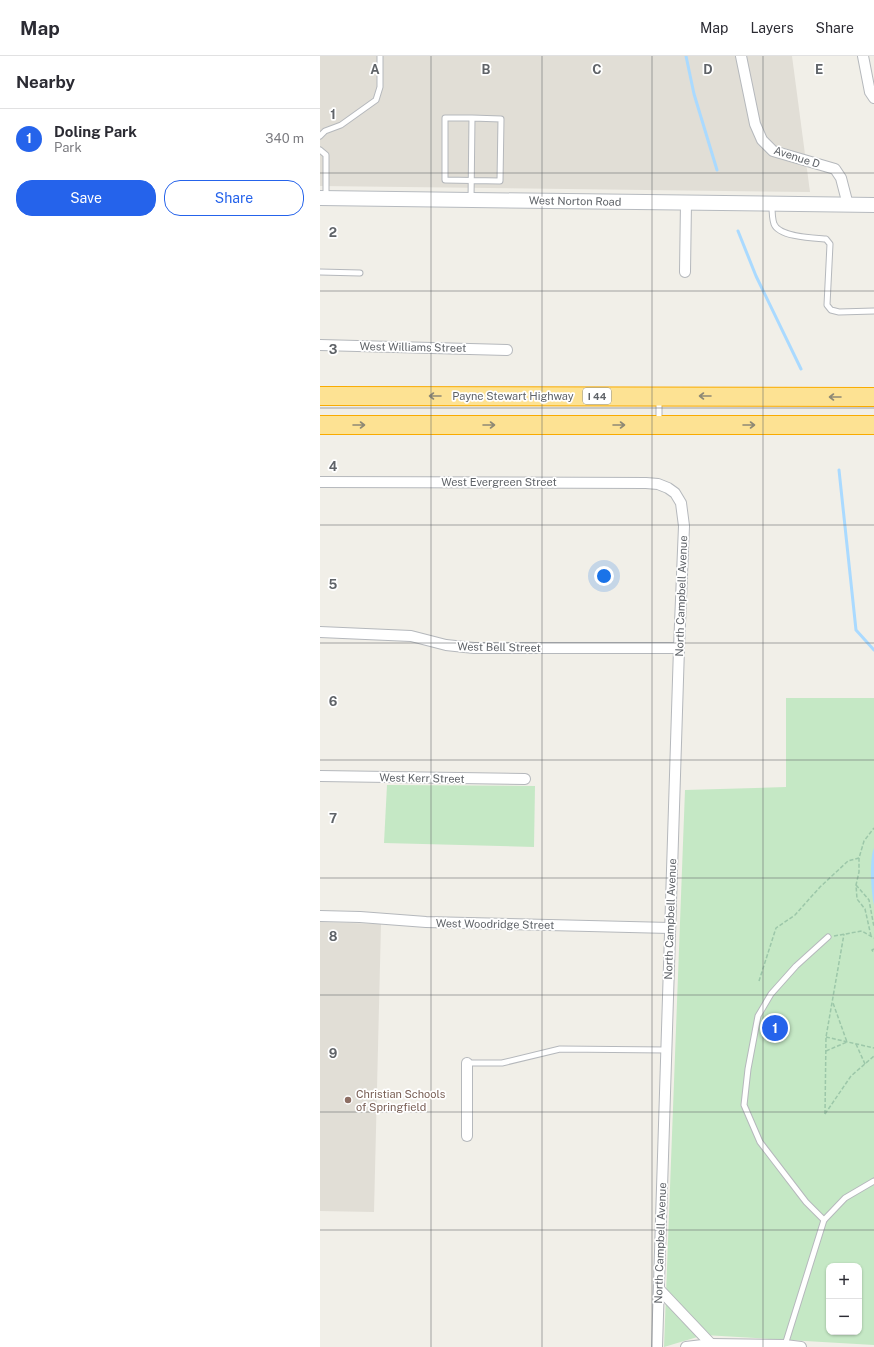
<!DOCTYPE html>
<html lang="en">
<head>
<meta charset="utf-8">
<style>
	:root { --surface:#fff; --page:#f2f2f3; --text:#2b2b33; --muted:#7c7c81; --line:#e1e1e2; --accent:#2563eb }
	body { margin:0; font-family:"Public Sans",sans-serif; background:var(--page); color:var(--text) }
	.controls { position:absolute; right:12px; bottom:12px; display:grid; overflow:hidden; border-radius:8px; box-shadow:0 1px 3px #0004 }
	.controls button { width:36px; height:36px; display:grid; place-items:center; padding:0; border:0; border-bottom:1px solid var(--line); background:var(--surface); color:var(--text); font:20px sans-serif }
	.you { position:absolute; left:284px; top:520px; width:14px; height:14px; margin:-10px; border:3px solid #fff; border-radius:50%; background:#1a73e8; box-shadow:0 0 0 6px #1a73e833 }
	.badge { display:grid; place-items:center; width:26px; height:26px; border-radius:50%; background:var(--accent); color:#fff; font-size:13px; font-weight:700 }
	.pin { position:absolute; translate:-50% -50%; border:2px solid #fff; box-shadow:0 1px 4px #0006 }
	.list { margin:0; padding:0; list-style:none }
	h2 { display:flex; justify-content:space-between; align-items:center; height:52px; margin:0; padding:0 16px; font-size:17px }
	h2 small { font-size:13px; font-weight:400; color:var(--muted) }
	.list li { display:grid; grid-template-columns:26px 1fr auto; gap:12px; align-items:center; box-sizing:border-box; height:60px; padding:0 16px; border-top:1px solid var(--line) }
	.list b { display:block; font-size:15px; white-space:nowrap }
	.list p { margin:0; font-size:13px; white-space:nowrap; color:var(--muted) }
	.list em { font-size:13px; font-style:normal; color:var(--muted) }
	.actions { display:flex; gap:8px; padding:12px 16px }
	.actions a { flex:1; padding:9px 0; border:1px solid var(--accent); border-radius:16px; text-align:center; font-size:14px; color:var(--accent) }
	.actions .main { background:var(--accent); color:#fff }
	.map { position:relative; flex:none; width:554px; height:1291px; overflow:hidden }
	header { display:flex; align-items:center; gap:24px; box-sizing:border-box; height:56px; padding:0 20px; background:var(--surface); border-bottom:1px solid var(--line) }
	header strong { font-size:19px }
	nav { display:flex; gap:22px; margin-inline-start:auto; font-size:14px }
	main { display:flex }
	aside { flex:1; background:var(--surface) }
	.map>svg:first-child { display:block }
	.education { fill:#e1ded6 }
	.green { fill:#c5e8c5; fill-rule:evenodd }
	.water { fill:#aadaff }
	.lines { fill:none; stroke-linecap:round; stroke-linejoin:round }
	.stream { stroke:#aadaff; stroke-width:3 }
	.service-casing { stroke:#b5b8bc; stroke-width:7 }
	.minor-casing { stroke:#b5b8bc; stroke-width:12 }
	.secondary-casing { stroke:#b6babf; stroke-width:16 }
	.motorway-casing { stroke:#f9ab00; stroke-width:20 }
	.path { stroke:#9cc7a9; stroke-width:1.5; stroke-dasharray:4 2; stroke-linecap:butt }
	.service { stroke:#fff; stroke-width:5 }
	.minor { stroke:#fff; stroke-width:10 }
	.secondary { stroke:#fff; stroke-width:14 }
	.motorway { stroke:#fde293; stroke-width:18 }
	.oneway { stroke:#8e8975 }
	.grid { fill:none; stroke:#5f6368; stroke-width:1; stroke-opacity:0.55 }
	.education-dot { fill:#8d6e63; stroke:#fff; stroke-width:1.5 }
	.labels { text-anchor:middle; stroke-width:3.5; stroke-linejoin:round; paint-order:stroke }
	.shield { fill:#fff; stroke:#8f9295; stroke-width:1 }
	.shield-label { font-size:10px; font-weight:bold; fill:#5f6368 }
	.street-label { font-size:11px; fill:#5f6368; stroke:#fff }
	.education-label { font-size:11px; fill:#785e54; stroke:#fff; text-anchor:start }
	.grid-label { font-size:13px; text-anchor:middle; font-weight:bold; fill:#5f6368; stroke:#fff; stroke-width:3.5; stroke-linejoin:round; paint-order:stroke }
</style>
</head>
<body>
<header>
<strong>Map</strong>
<nav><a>Map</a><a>Layers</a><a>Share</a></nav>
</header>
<main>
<aside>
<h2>Nearby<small></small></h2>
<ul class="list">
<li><span class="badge">1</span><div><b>Doling Park</b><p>Park</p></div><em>340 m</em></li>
</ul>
<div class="actions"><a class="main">Save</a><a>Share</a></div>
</aside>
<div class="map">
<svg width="554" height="1291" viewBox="0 0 554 1291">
	<rect width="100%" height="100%" fill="#f1efe8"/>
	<g class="education">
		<path d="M0,0H472L490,136L0,130Z"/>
		<path d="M0,866L61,868L54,1156L0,1155Z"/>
	</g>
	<g class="green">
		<path d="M466,642H554V1289L384,1279L344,1291L365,734L466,731ZM509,1210H539V1276H509Z"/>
		<path d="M67,729L215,730L214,791L64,787Z"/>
	</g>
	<path class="water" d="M554,792V849C551,837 549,803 554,792Z"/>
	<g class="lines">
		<g class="stream">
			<path d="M366,0L374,38L397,114"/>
			<path d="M418,175L436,220L481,313"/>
			<path d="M519,414L536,574L554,594"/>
		</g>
		<defs>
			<g id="service">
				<path d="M0,80L5,75L21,69L56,44L60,31V0"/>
				<path d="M0,94L6,99V141"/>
				<path d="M151,144L152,62H125V124L180,125L181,63L152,62"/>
				<path d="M452,149C452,154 452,162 454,168C459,181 493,182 506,183L510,188L507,249L511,254L519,256L554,255"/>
				<path d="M0,216L40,217"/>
				<path d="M339,365V343"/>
				<path d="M147,1007H182L240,993L346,994"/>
				<path d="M504,1164L486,1146L440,1086L424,1049L428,1013L438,960L451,938L476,910L508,881"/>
				<path d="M465,1289L504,1164L525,1142L554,1125"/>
			</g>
			<g id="minor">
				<path d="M421,0L435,68L442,84L453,95L515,113L521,122L528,149"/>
				<path d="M543,0L550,36L554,42"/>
				<path d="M365,216L366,146"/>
				<path d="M0,289L187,294"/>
				<path d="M0,426L326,427L338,428L348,432L355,437L361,447L364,470L359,592L337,1291"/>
				<path d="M0,576L91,580L126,589L154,592H359"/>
				<path d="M0,720L205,723"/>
				<path d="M0,860L40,861L106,866L350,872"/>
				<path d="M147,1007V1080"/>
				<path d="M339,1233L391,1288"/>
				<path d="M366,1291L391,1288L465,1289L481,1291"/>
			</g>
			<path id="secondary" d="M0,142L554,149"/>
			<g id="motorway">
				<path d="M0,340L554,341"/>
				<path d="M0,369H554"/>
			</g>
		</defs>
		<use href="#service" class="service-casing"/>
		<use href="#minor" class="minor-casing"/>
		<use href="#secondary" class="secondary-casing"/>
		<use href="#motorway" class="motorway-casing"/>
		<g class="path">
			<path d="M536,829L549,844L554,871"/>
			<path d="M514,880L542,875L554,882"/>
			<path d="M551,880L545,853L537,843L536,829L539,816V802L544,785L554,772"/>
			<path d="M554,893L552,894L554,897"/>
			<path d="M439,925L456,872L475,859L500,831L528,805L539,802"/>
			<path d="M506,981L554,992"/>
			<path d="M536,988L545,1008"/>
			<path d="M506,995L527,986L513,947"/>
			<path d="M505,1058L506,981L524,878"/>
			<path d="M505,1058L531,1020L554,1000"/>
		</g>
		<use href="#service" class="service"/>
		<use href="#minor" class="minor"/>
		<use href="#secondary" class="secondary"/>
		<use href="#motorway" class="motorway"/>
	</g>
	<defs><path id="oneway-shaft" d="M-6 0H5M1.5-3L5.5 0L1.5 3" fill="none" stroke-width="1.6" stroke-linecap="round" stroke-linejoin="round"/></defs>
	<g class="oneway">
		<use href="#oneway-shaft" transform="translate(115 340) rotate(-180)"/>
		<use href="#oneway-shaft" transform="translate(385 340) rotate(-180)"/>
		<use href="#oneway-shaft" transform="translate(515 341) rotate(-180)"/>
		<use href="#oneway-shaft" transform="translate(39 369)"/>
		<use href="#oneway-shaft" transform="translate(169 369)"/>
		<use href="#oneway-shaft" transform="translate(299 369)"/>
		<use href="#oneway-shaft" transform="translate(429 369)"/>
	</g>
	<path class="grid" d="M111,0V1291M222,0V1291M332,0V1291M443,0V1291M0,117H554M0,235H554M0,352H554M0,469H554M0,587H554M0,704H554M0,822H554M0,939H554M0,1056H554M0,1174H554"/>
	<circle class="education-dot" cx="28" cy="1044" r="4"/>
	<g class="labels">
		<rect class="shield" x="263" y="332" width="28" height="16" rx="3"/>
		<g class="shield-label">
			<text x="277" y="344">I 44</text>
		</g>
		<g class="street-label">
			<text transform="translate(477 101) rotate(18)" y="4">Avenue D</text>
			<text transform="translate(255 145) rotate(1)" y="4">West Norton Road</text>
			<text transform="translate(93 291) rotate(1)" y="4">West Williams Street</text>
			<text x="193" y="344">Payne Stewart Highway</text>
			<text x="179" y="430">West Evergreen Street</text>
			<text transform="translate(361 540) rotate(-88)" y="4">North Campbell Avenue</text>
			<text transform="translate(179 591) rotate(1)" y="4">West Bell Street</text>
			<text transform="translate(102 722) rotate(1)" y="4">West Kerr Street</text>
			<text transform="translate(350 863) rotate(-88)" y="4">North Campbell Avenue</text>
			<text transform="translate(175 868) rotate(1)" y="4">West Woodridge Street</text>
			<text transform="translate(340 1187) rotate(-88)" y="4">North Campbell Avenue</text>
		</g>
		<g class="education-label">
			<text x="36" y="1042">Christian Schools<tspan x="36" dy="13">of Springfield</tspan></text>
		</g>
	</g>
	<g class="grid-label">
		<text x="55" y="18">A</text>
		<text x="166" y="18">B</text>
		<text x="277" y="18">C</text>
		<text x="388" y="18">D</text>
		<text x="499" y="18">E</text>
		<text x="13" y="63">1</text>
		<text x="13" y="181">2</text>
		<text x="13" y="298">3</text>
		<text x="13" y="415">4</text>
		<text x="13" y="533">5</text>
		<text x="13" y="650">6</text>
		<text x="13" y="767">7</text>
		<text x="13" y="885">8</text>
		<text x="13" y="1002">9</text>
	</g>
</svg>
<div class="controls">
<button>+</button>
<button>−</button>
</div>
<div class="you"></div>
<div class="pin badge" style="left:455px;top:972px">1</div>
</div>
</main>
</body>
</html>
